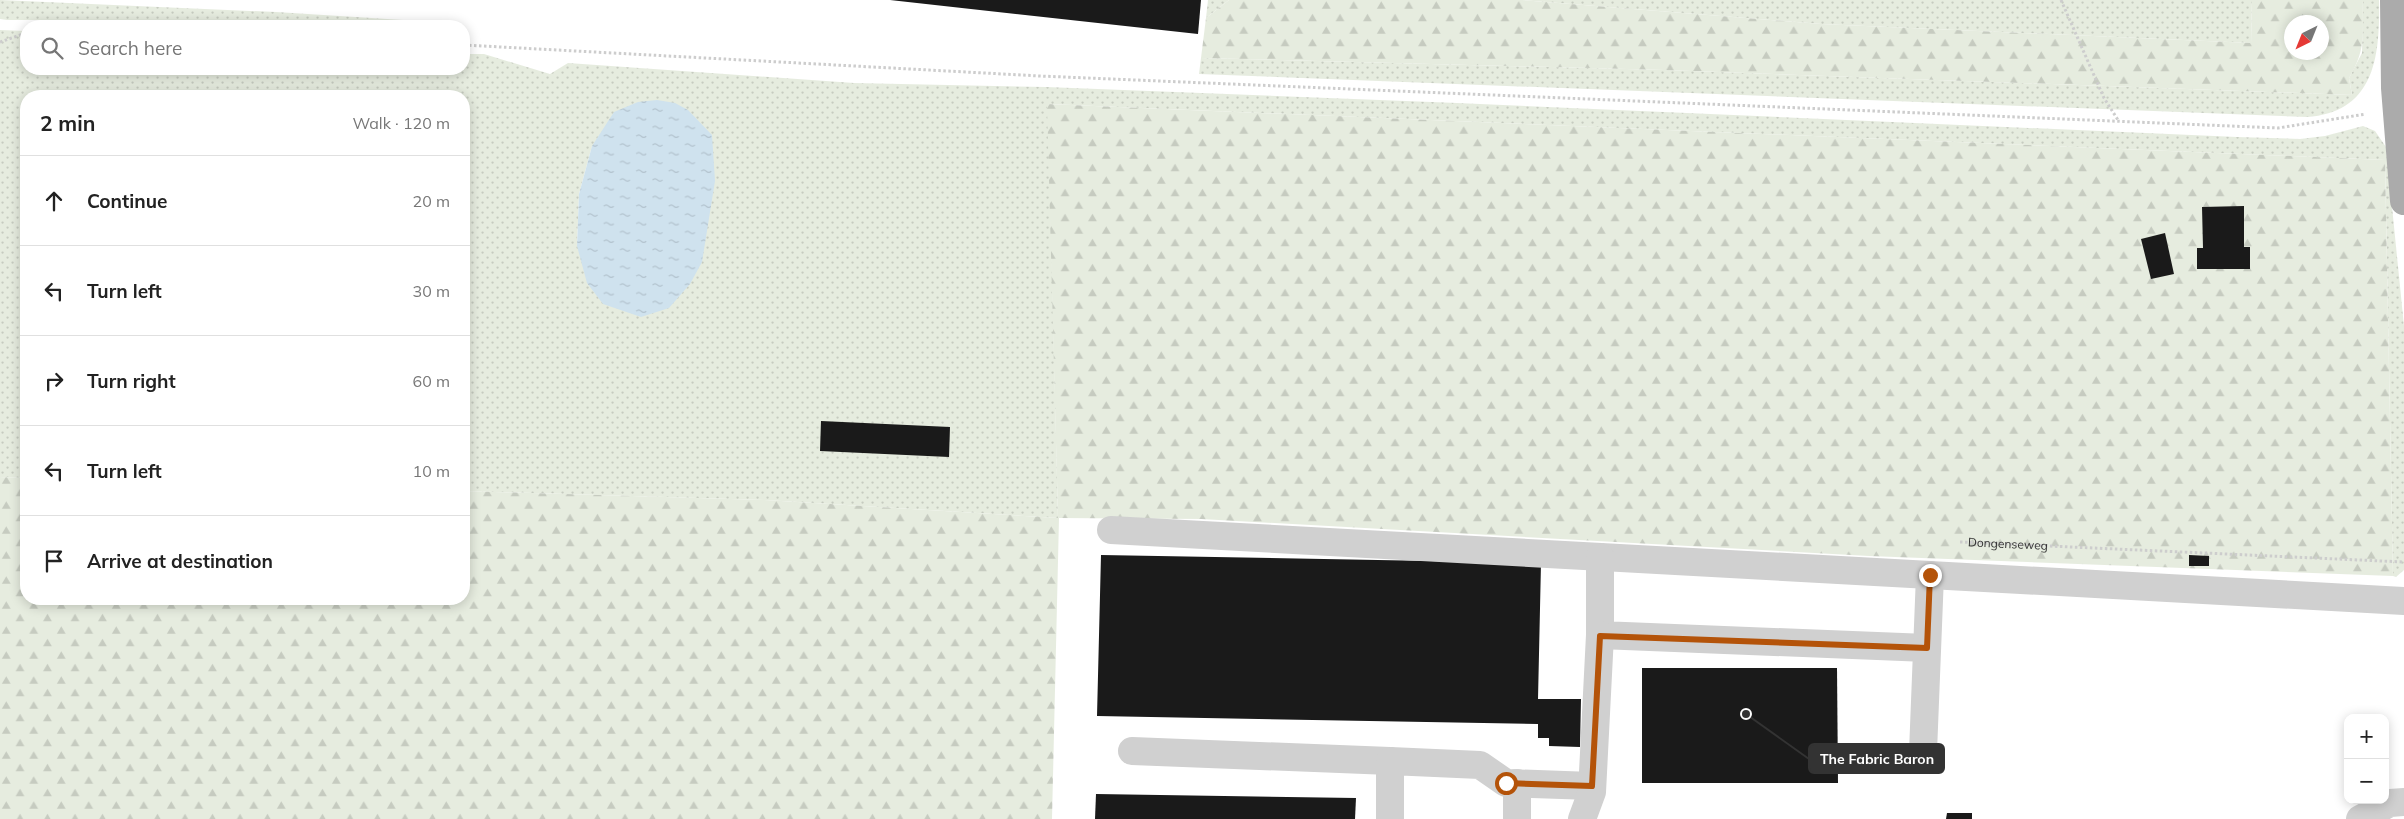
<!DOCTYPE html>
<html lang="en">
<head>
<meta charset="utf-8">
<style>
	:root { --surface:#fff; --page:#f6f6f6; --text:#222; --muted:#767676; --line:#e0e0e0 }
	body { margin:0; font-family:Mulish,sans-serif; background:var(--page); color:var(--text) }
	.controls { position:absolute; right:15px; bottom:15px; display:grid; overflow:hidden; border-radius:10px; box-shadow:0 2px 12px #0003 }
	.controls button { width:45px; height:45px; display:grid; place-items:center; padding:0; border:0; border-bottom:1px solid var(--line); background:var(--surface); color:var(--text); font:25px sans-serif }
	.compass { position:absolute; left:2284px; top:15px; width:45px; height:45px; border-radius:50%; background:var(--surface); box-shadow:0 2px 12px #0003; rotate:223deg }
	.stop { position:absolute; width:15px; height:15px; margin:-11px; border:4px solid #b45309; border-radius:50%; background:#fff }
	.stop.end { background:#b45309; border-color:#fff; box-shadow:0 1px 5px #0008 }
	.list { margin:0; padding:0; list-style:none }
	h2 { display:flex; justify-content:space-between; align-items:center; height:65px; margin:0; padding:0 20px; font-size:21px }
	h2 small { font-size:16px; font-weight:400; color:var(--muted) }
	.list li { display:grid; grid-template-columns:32px 1fr auto; gap:15px; align-items:center; box-sizing:border-box; height:90px; padding:0 20px; border-top:1px solid var(--line) }
	.list b { display:block; font-size:19px; white-space:nowrap }
	.list em { font-size:16px; font-style:normal; color:var(--muted) }
	.icon { flex:none; width:28px; height:28px; fill:none; stroke:currentColor; stroke-width:2; stroke-linecap:round; stroke-linejoin:round }
	.map { position:relative; flex:none; width:2404px; height:819px; overflow:hidden }
	.search { position:absolute; background:var(--surface); box-shadow:0 2px 12px #0003; left:20px; top:20px; width:450px; height:55px; display:flex; align-items:center; gap:12px; box-sizing:border-box; padding:0 18px; border-radius:20px; color:var(--muted); font-size:19px }
	.panel { position:absolute; background:var(--surface); box-shadow:0 2px 12px #0003; left:20px; top:90px; width:450px; height:515px; border-radius:20px }
	.map>svg:first-child { display:block }
	.grass { fill:url(#grass-dots); fill-rule:evenodd }
	.forest { fill:url(#forest-firs); fill-rule:evenodd }
	.water { fill:url(#water-ripples) }
	.building { fill:#1a1a1a }
	.lines { fill:none; stroke-linecap:round; stroke-linejoin:round }
	.path { stroke:#cdcdcd; stroke-width:3; stroke-dasharray:2.5 2.5; stroke-linecap:butt }
	.minor { stroke:#d0d0d0; stroke-width:28 }
	.major { stroke:#ababab; stroke-width:28 }
	.route { stroke:#b45309; stroke-width:6 }
	.labels { text-anchor:middle; stroke-width:5; stroke-linejoin:round; paint-order:stroke }
	.street-label { font-size:12px; fill:#333; stroke:#fff }
	.leader { fill:none; stroke:#333; stroke-width:2 }
	.callout-dot { fill:#333; stroke:#fff; stroke-width:2 }
	.callout { fill:#333; stroke:#333; stroke-width:2 }
	.callout-label { font-size:14px; text-anchor:middle; font-weight:bold; fill:#fff }
</style>
</head>
<body>
<div class="map">
<svg width="2404" height="819" viewBox="0 0 2404 819">
	<defs>
		<pattern id="grass-dots" width="8" height="8" patternUnits="userSpaceOnUse" patternTransform="scale(1.25)"><rect width="8" height="8" fill="#e6ecdf"/><path d="M2 2h.1M6 6h.1" fill="none" stroke="#c6cbc0" stroke-width="1.8" stroke-linecap="round"/></pattern>
		<pattern id="forest-firs" width="22" height="20" patternUnits="userSpaceOnUse" patternTransform="scale(1.25)"><rect width="22" height="20" fill="#e6ecdf"/><path d="M5 1l3.5 6h-7zM16 11l3.5 6h-7z" fill="#c6cbc0"/></pattern>
		<pattern id="water-ripples" width="26" height="14" patternUnits="userSpaceOnUse" patternTransform="scale(1.25)"><rect width="26" height="14" fill="#cfe2ee"/><path d="M2 4q2-2 4 0t4 0M15 11q2-2 4 0t4 0" fill="none" stroke="#b2c2cd"/></pattern>
	</defs>
	<rect width="100%" height="100%" fill="#fff"/>
	<g class="grass">
		<path d="M0,0L276,12L419,21L418,26H223L91,20H7L0,19Z"/>
		<path d="M1208,0H1229L1206,18Z"/>
		<path d="M1522,0H2252L2251,43L1821,24Z"/>
		<path d="M2363,0H2379C2380,54 2376,112 2307,117L1199,74L1201,58L1664,70L2352,95L2349,78L2362,53Z"/>
		<path d="M0,30L26,31V69H464V54H484L550,74L568,63L854,83L1046,87L1457,103L2237,137L2300,139L2325,136L2363,126L2375,131L2386,147L2404,326V570L2396,577L2393,576L2385,160L1048,104L1058,518L765,500L464,491V96H26V478L0,477ZM592,146L577,246L579,194Z"/>
	</g>
	<g class="forest">
		<path d="M1229,0H1522L1821,24L2251,43L2252,0H2363C2362,32 2367,49 2349,78L2352,95L1664,70L1201,58L1206,18ZM2322,22V52H2292V22Z"/>
		<path d="M1047,104L2385,160L2393,576L1869,556L1201,519L1059,518L1052,819H0V477L26,478V599H464V491L765,500L1058,518Z"/>
	</g>
	<path class="water" d="M657,100L675,103L688,110L712,135L715,181L702,262L690,284L669,308L641,317L603,304L587,283L577,246L579,194L592,146L614,112L638,102Z"/>
	<g class="building">
		<path d="M890,0H1201L1198,34Z"/>
		<path d="M2244,206V247H2250V269H2197V248H2203L2202,207Z"/>
		<path d="M2165,233L2174,274L2151,279L2141,239Z"/>
		<path d="M821,421L950,427L949,457L820,451Z"/>
		<path d="M1101,555L1541,563L1538,699H1581L1580,747L1549,746V738H1538V724L1097,716Z"/>
		<path d="M2189,555L2209,556V566H2189Z"/>
		<path d="M1642,668H1837L1838,783H1642Z"/>
		<path d="M1096,794L1356,798L1355,819H1095Z"/>
		<path d="M1947,813H1972V819H1946Z"/>
	</g>
	<g class="lines">
		<g class="path">
			<path d="M2061,0L2104,98L2118,120"/>
			<path d="M0,42L26,33"/>
			<path d="M464,45L1040,76L2278,128L2366,114"/>
			<path id="s1" d="M1960,542L2404,562"/>
		</g>
		<g class="minor">
			<path d="M1111,530L2404,601"/>
			<path d="M1600,557V635L1927,648"/>
			<path d="M1132,751L1390,761"/>
			<path d="M1923,752L1930,575"/>
			<path d="M1517,783V819"/>
			<path d="M1390,819V761L1480,765L1506,783L1592,786"/>
			<path d="M1582,819L1592,792L1600,635"/>
			<path d="M2360,819L2390,803L2404,802"/>
		</g>
		<path class="major" d="M2394,0L2395,88L2404,201"/>
	</g>
	<g class="lines">
		<path class="route" d="M1506,783L1592,786L1600,636L1927,648L1930,575"/>
	</g>
	<g class="labels">
		<g class="street-label">
			<text dy="4" stroke="none"><textPath href="#s1" startOffset="48">Dongenseweg</textPath></text>
		</g>
	</g>
	<path class="leader" d="M1746 714L1809 759"/>
	<circle class="callout-dot" cx="1746" cy="714" r="5"/>
	<rect class="callout" x="1809" y="744" width="135" height="29" rx="5"/>
	<g class="callout-label">
		<text x="1877" y="764">The Fabric Baron</text>
	</g>
</svg>
<div class="controls">
<button>+</button>
<button>−</button>
</div>
<svg class="compass" viewBox="-18 -18 36 36"><path d="M0-13l5 13h-10z" fill="#e53935"/><path d="M0 13l5-13h-10z" fill="#767676"/></svg>
<div class="stop" style="left:1506px;top:783px"></div>
<div class="stop end" style="left:1930px;top:575px"></div>
<div class="search"><svg class="icon" aria-label="search" viewBox="0 0 24 24"><circle cx="10" cy="10" r="6"/><path d="M15 15l6 6"/></svg>Search here</div>
<section class="panel">
<h2>2 min<small>Walk · 120 m</small></h2>
<ul class="list">
<li><svg class="icon" aria-label="ahead" viewBox="0 0 24 24"><path d="M12 20V5M6 11l6-6 6 6"/></svg><div><b>Continue</b></div><em>20 m</em></li>
<li><svg class="icon" aria-label="left" viewBox="0 0 24 24"><path d="M17 20v-9H6M10 6l-5 5 5 5"/></svg><div><b>Turn left</b></div><em>30 m</em></li>
<li><svg class="icon" aria-label="right" viewBox="0 0 24 24"><path d="M7 20v-9h11M14 6l5 5-5 5"/></svg><div><b>Turn right</b></div><em>60 m</em></li>
<li><svg class="icon" aria-label="left" viewBox="0 0 24 24"><path d="M17 20v-9H6M10 6l-5 5 5 5"/></svg><div><b>Turn left</b></div><em>10 m</em></li>
<li><svg class="icon" aria-label="arrive" viewBox="0 0 24 24"><path d="M6 21V4h12l-3 4 3 4H6"/></svg><div><b>Arrive at destination</b></div></li>
</ul>
</section>
</div>
</body>
</html>
